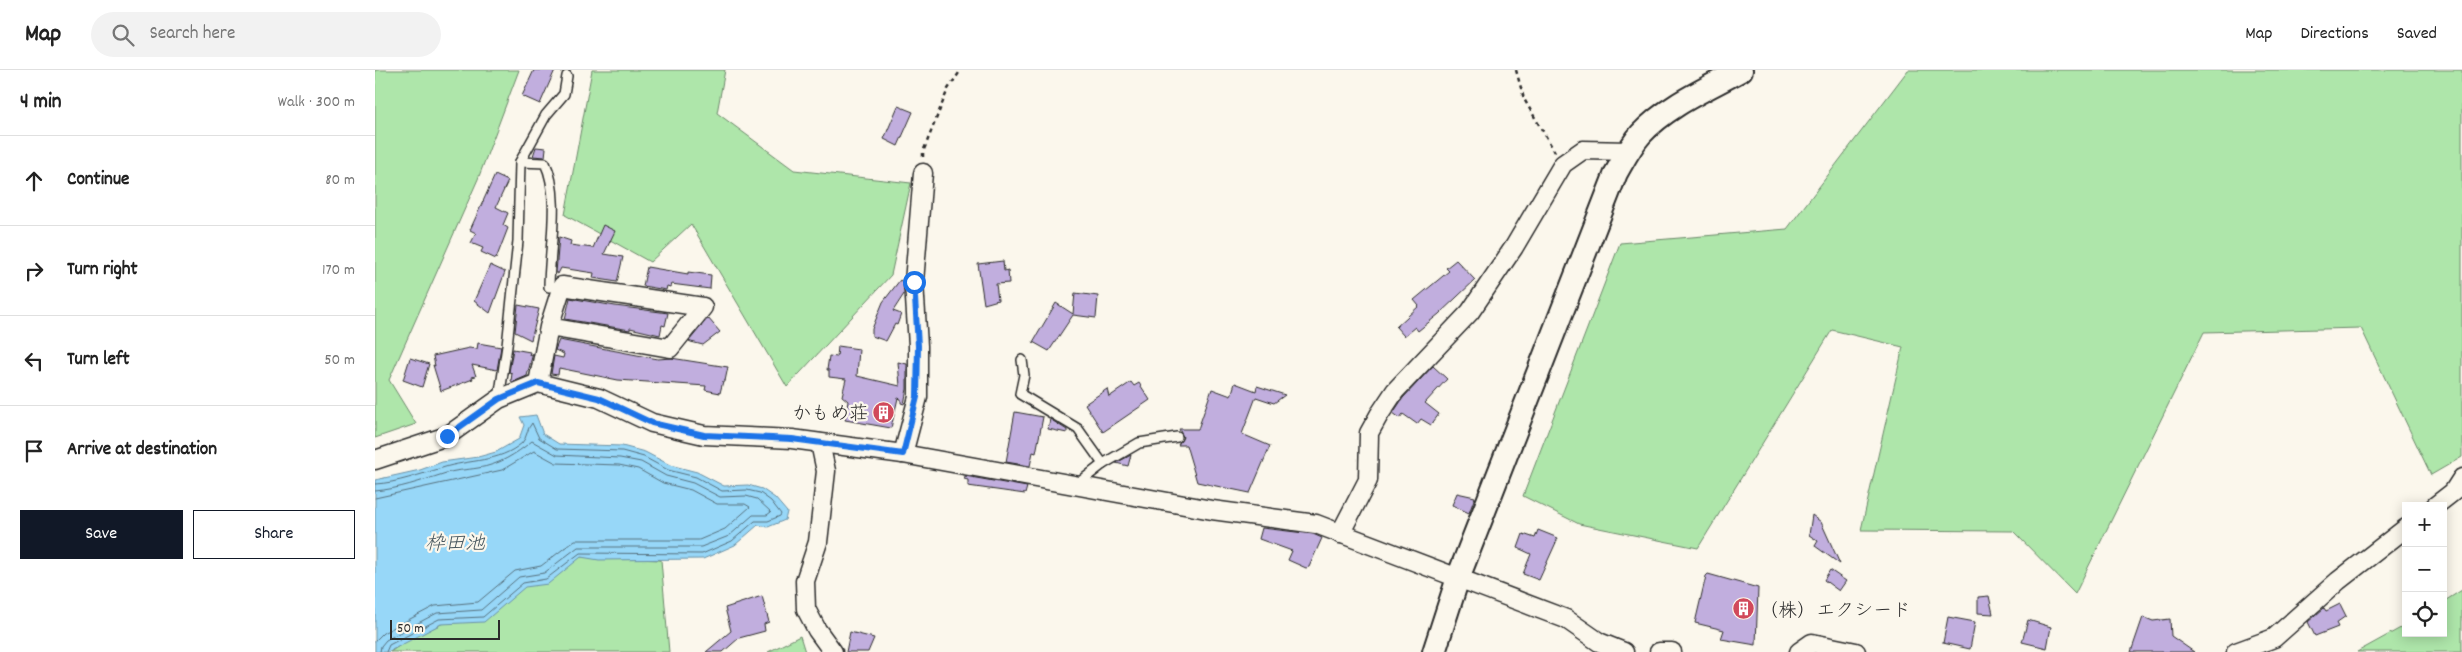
<!DOCTYPE html>
<html lang="en">
<head>
<meta charset="utf-8">
<style>
	:root { --surface:#fff; --page:#f2f2f2; --text:#222; --muted:#767676; --line:#e0e0e0; --accent:#111827 }
	body { margin:0; font-family:Dekko,"Klee One",sans-serif; background:var(--page); color:var(--text) }
	.controls { position:absolute; right:15px; bottom:15px; display:grid; overflow:hidden; border-radius:0px; box-shadow:0 2px 12px #0003 }
	.controls button { width:45px; height:45px; display:grid; place-items:center; padding:0; border:0; border-bottom:1px solid var(--line); background:var(--surface); color:var(--text); font:25px sans-serif }
	.scale { position:absolute; left:15px; bottom:12px; width:110px; box-sizing:border-box; padding-left:5px; border:2px solid #2b2b2b; border-top:0; font-size:14px; line-height:18px; white-space:nowrap; color:#2b2b2b; -webkit-text-stroke:4px #fbf7ec; paint-order:stroke }
	.stop { position:absolute; width:15px; height:15px; margin:-11px; border:4px solid #1a73e8; border-radius:50%; background:#fff }
	.stop.end { background:#1a73e8; border-color:#fff; box-shadow:0 1px 5px #0008 }
	.list { margin:0; padding:0; list-style:none }
	h2 { display:flex; justify-content:space-between; align-items:center; height:65px; margin:0; padding:0 20px; font-size:21px }
	h2 small { font-size:16px; font-weight:400; color:var(--muted) }
	.list li { display:grid; grid-template-columns:32px 1fr auto; gap:15px; align-items:center; box-sizing:border-box; height:90px; padding:0 20px; border-top:1px solid var(--line) }
	.list b { display:block; font-size:19px; white-space:nowrap }
	.list em { font-size:16px; font-style:normal; color:var(--muted) }
	.actions { display:flex; gap:10px; padding:15px 20px }
	.actions a { flex:1; padding:11px 0; border:1px solid var(--accent); border-radius:0px; text-align:center; font-size:18px; color:var(--accent) }
	.actions .main { background:var(--accent); color:#fff }
	.icon { flex:none; width:28px; height:28px; fill:none; stroke:currentColor; stroke-width:2; stroke-linecap:round; stroke-linejoin:round }
	.map { position:relative; flex:none; width:2087px; height:582px; overflow:hidden }
	header { display:flex; align-items:center; gap:30px; box-sizing:border-box; height:70px; padding:0 25px; background:var(--surface); border-bottom:1px solid var(--line) }
	header strong { font-size:24px }
	nav { display:flex; gap:28px; margin-inline-start:auto; font-size:18px }
	.search { width:350px; height:45px; background:var(--page); display:flex; align-items:center; gap:12px; box-sizing:border-box; padding:0 18px; border-radius:28px; color:var(--muted); font-size:19px }
	main { display:flex }
	aside { flex:1; background:var(--surface) }
	.map>svg:first-child { display:block }
	.green { fill:#aee6aa; stroke:#6c886a }
	.water { fill:#97d7f8; stroke:#6c92a6 }
	.lines { fill:none; stroke-linecap:round; stroke-linejoin:round }
	.shore { stroke:#56707d; stroke-width:1 }
	.building { fill:#c1aede; stroke:#2b2b2b }
	.service-casing { stroke:#2b2b2b; stroke-width:12 }
	.minor-casing { stroke:#2b2b2b; stroke-width:21 }
	.tertiary-casing { stroke:#2b2b2b; stroke-width:26 }
	.path { stroke:#2b2b2b; stroke-width:2.5; stroke-dasharray:4 4; stroke-linecap:butt }
	.service { stroke:#fbf7ec; stroke-width:9 }
	.minor { stroke:#fbf7ec; stroke-width:18 }
	.tertiary { stroke:#fbf7ec; stroke-width:22 }
	.route { stroke:#1a73e8; stroke-width:6 }
	.labels { text-anchor:middle; stroke-width:4.5; stroke-linejoin:round; paint-order:stroke }
	.poi-label { font-size:19px; fill:#2b2b2b; stroke:#fbf7ec; text-anchor:end }
	.water-label { font-size:20px; font-style:italic; fill:#46565e; stroke:#fbf7ec }
</style>
</head>
<body>
<header>
<strong>Map</strong>
<div class="search"><svg class="icon" aria-label="search" viewBox="0 0 24 24"><circle cx="10" cy="10" r="6"/><path d="M15 15l6 6"/></svg>Search here</div>
<nav><a>Map</a><a>Directions</a><a>Saved</a></nav>
</header>
<main>
<aside>
<h2>4 min<small>Walk · 300 m</small></h2>
<ul class="list">
<li><svg class="icon" aria-label="ahead" viewBox="0 0 24 24"><path d="M12 20V5M6 11l6-6 6 6"/></svg><div><b>Continue</b></div><em>80 m</em></li>
<li><svg class="icon" aria-label="right" viewBox="0 0 24 24"><path d="M7 20v-9h11M14 6l5 5-5 5"/></svg><div><b>Turn right</b></div><em>170 m</em></li>
<li><svg class="icon" aria-label="left" viewBox="0 0 24 24"><path d="M17 20v-9H6M10 6l-5 5 5 5"/></svg><div><b>Turn left</b></div><em>50 m</em></li>
<li><svg class="icon" aria-label="arrive" viewBox="0 0 24 24"><path d="M6 21V4h12l-3 4 3 4H6"/></svg><div><b>Arrive at destination</b></div></li>
</ul>
<div class="actions"><a class="main">Save</a><a>Share</a></div>
</aside>
<div class="map">
<svg width="2087" height="582" viewBox="0 0 2087 582">
	<rect width="100%" height="100%" fill="#fbf7ec"/>
	<filter id="ink" filterUnits="userSpaceOnUse"><feTurbulence type="fractalNoise" baseFrequency=".02" numOctaves="2"/><feDisplacementMap in="SourceGraphic" scale="10" xChannelSelector="R" yChannelSelector="G"/><feConvolveMatrix kernelMatrix="1 2 1 2 8 2 1 2 1" color-interpolation-filters="sRGB"/></filter>
	<g filter="url(#ink)">
		<g class="green">
			<path d="M0,0H144L103,109L14,310L41,354L0,368Z"/>
			<path d="M217,0H350L342,43L419,100L536,113L516,205L412,317L316,154L275,192L190,145Z"/>
			<path d="M1533,0H2087V387L2056,405L1986,258L1829,262L1700,524L1638,461L1486,460L1528,277L1457,260L1323,478L1204,454L1148,426L1245,173L1412,159Z"/>
			<path d="M206,487L286,490L294,582H15L33,570Z"/>
			<path d="M2087,520V582H1982L2031,555V563H2068V532Z"/>
			<path d="M425,566L430,582H393Z"/>
		</g>
		<path class="water" d="M161,345L168,364L184,374L247,376L270,382L295,395L322,402L349,416L373,415L387,419L400,428L412,442L410,450L393,457L383,455L360,475L328,489L224,490L206,487L173,514L150,517L109,552L66,554L13,582H0V410L45,400L67,392L103,387L121,382L144,369L149,355L145,347Z"/>
		<g class="lines">
			<g class="shore">
				<path d="M0,414C23,413 45,404 67,398C94,389 124,393 147,373C152,368 152,358 157,353L164,368L182,379L247,381L269,387L293,400L321,407L347,421L372,420L385,423L396,431L406,444L405,446L393,451H380L357,471L327,484L205,483L171,509L148,513L108,547L64,549L14,575L11,582"/>
				<path d="M0,421C24,419 46,411 68,404C79,400 92,400 103,398C124,395 141,384 157,371L182,385L245,388L266,392L291,406L318,413L345,427L371,426L382,429L396,442L392,445H378L354,466L326,477H203L169,503L144,507L106,540L62,543L11,570L6,576L5,582"/>
				<path d="M0,428L127,400L159,381L181,393L244,395L263,399L288,413L316,420L342,434H370L375,437L350,459L324,470H200L166,496L140,501L103,532L60,536L8,563L0,571"/>
			</g>
		</g>
		<g class="building">
			<path d="M159,0H180L165,34L147,26Z"/>
			<path d="M523,36L538,42L523,76L509,69Z"/>
			<path d="M161,77L171,78L170,87L158,86Z"/>
			<path d="M120,105L133,111L121,137L133,143L128,155L133,158L121,189L106,182L108,178L96,173L101,163L95,160Z"/>
			<path d="M228,155L240,161L229,184L248,187L242,212L218,208L219,203L186,198L183,204L181,203L184,167L196,171L195,175L218,178Z"/>
			<path d="M1081,190L1100,210L1064,244L1043,261L1040,257L1029,266L1021,257L1044,236L1039,230L1074,201L1071,198Z"/>
			<path d="M628,191L629,201L633,200L634,213L621,214L623,230L609,234L603,194Z"/>
			<path d="M115,195L130,202L115,243L99,231Z"/>
			<path d="M272,197L313,204V202L336,205L335,219L296,214L295,217L292,216L291,220L268,216Z"/>
			<path d="M525,210L528,212L529,224L518,241L526,244L522,255L520,254L511,271L497,266V259L508,232Z"/>
			<path d="M700,223L723,226L721,248L698,245L674,281L658,272L681,233L698,244Z"/>
			<path d="M195,228L240,236L293,243L290,256L287,255L285,265L255,258V260L190,249Z"/>
			<path d="M143,235L164,239L156,270L140,262Z"/>
			<path d="M333,248L345,262L328,275L316,272L314,271Z"/>
			<path d="M184,270L283,289L296,288L353,297L350,311H348L345,323L330,320L331,316L243,310L184,298L183,305L176,304L179,286L188,288L189,284L180,280Z"/>
			<path d="M103,273L126,277L122,300L97,295L101,306L97,307L98,309L66,321L58,295L60,296L58,286L94,278L102,279Z"/>
			<path d="M463,276L484,279L482,306L525,316L523,292L532,294V319L529,334L526,333V329L523,328L516,358L470,350L473,331L467,326L471,309L454,307V300H452L454,286L462,287Z"/>
			<path d="M138,279L155,282L154,285L158,283L152,306L138,312L136,311L137,303L134,302Z"/>
			<path d="M35,288L54,294L47,317L28,310Z"/>
			<path d="M1058,296L1072,309L1050,333L1064,344L1056,355L1046,349L1042,354L1028,344L1025,348L1018,343L1028,328Z"/>
			<path d="M756,312L759,316L764,313L775,330L728,362L710,334L732,319L734,327Z"/>
			<path d="M860,313L881,321L882,316L910,325L899,333L881,327L867,364L895,376L875,423L822,412L811,375H803L808,367L804,359H823L837,319L856,326Z"/>
			<path d="M640,342L668,347L661,383L658,382L655,396L631,392Z"/>
			<path d="M675,349L692,360V363L673,359Z"/>
			<path d="M756,385L753,396L741,393Z"/>
			<path d="M590,406L652,417L650,424L593,416V410L589,409Z"/>
			<path d="M1082,423L1100,427L1094,443L1077,435Z"/>
			<path d="M1437,445L1446,452L1465,494L1440,476L1443,471L1434,465Z"/>
			<path d="M887,458L938,464L947,468L934,497L931,498L913,490L917,481L884,469Z"/>
			<path d="M1163,460L1183,468L1164,510L1148,504L1156,484L1143,478L1148,464L1160,468Z"/>
			<path d="M1455,500L1471,511L1464,521L1449,510Z"/>
			<path d="M1333,504L1383,518L1381,575L1346,569L1349,560L1320,553L1331,506Z"/>
			<path d="M387,526L394,552L389,554L390,561L364,568L348,582H331L356,561L350,538Z"/>
			<path d="M1614,526L1618,544L1603,543V527Z"/>
			<path d="M1965,534L1971,546L1961,553L1963,557L1940,566L1933,552L1949,538L1951,541Z"/>
			<path d="M1573,547L1600,552L1595,579L1568,573Z"/>
			<path d="M1768,547L1778,551L1795,549L1796,566L1819,582H1756Z"/>
			<path d="M1653,550L1676,557L1672,578L1647,572Z"/>
			<path d="M475,562L499,568L493,582H471Z"/>
		</g>
		<g class="lines">
			<defs>
				<g id="service">
					<path d="M145,92L170,93C186,125 174,181 174,217L187,216"/>
					<path d="M647,290L649,305L645,324L703,359L728,394"/>
					<path d="M124,329L132,276L143,171L145,92L171,45L189,24L192,6"/>
					<path d="M701,415L728,394L764,373L802,367"/>
				</g>
				<g id="minor">
					<path d="M163,313L174,257L187,216L328,237L295,278L174,257"/>
					<path d="M445,373L451,401L443,472L430,511L431,539L442,560L458,582"/>
					<path d="M528,384L543,327V276L539,212L548,103"/>
					<path d="M0,390L72,366L124,329L163,313L224,328L277,353L329,365L417,369L528,384L837,440L941,454L1191,549L1224,572L1249,582"/>
					<path d="M2060,436L2078,422L2087,408"/>
					<path d="M965,464L993,410L994,363L1004,345L1020,321L1095,242L1139,177L1188,94L1208,80L1254,81"/>
					<path d="M1284,582H1297"/>
					<path d="M1424,582L1437,573L1481,582"/>
					<path d="M1861,582L1899,568L1963,511L2031,458"/>
				</g>
				<path id="tertiary" d="M1059,582L1083,508L1241,103C1249,89 1256,75 1266,64C1293,35 1332,19 1366,0"/>
			</defs>
			<use href="#service" class="service-casing"/>
			<use href="#minor" class="minor-casing"/>
			<use href="#tertiary" class="tertiary-casing"/>
			<g class="path">
				<path d="M1141,0L1149,29L1180,82"/>
				<path d="M548,87V82L573,19L586,0"/>
			</g>
			<use href="#service" class="service"/>
			<use href="#minor" class="minor"/>
			<use href="#tertiary" class="tertiary"/>
		</g>
	</g>
	<g class="lines" filter="url(#ink)">
		<path class="route" d="M72,366L124,329L163,313L224,328L277,353L329,365L417,369L528,384L542,327L543,276L539,212"/>
	</g>
	<defs>
		<symbol id="building-disc" viewBox="-11 -11 22 22"><circle r="9.5" fill="#d1495b" stroke="#fbf7ec"/><path d="M-4-6H4V6H1V3H-1V6H-4ZM-2.5-4.3h1.7v1.8h-1.7ZM.8-4.3h1.7v1.8H.8ZM-2.5-1h1.7V.8h-1.7ZM.8-1h1.7V.8H.8Z" fill="#fff"/></symbol>
	</defs>
	<g fill-rule="evenodd">
		<use href="#building-disc" x="496" y="330" width="25" height="25"/>
		<use href="#building-disc" x="1356" y="526" width="25" height="25"/>
	</g>
	<g class="labels">
		<g class="poi-label">
			<text x="493" y="349">かもめ荘</text>
			<text x="1384" y="546" text-anchor="start">（株）エクシード</text>
		</g>
		<g class="water-label">
			<text x="80" y="479">枠田池</text>
		</g>
	</g>
</svg>
<div class="controls">
<button>+</button>
<button>−</button>
<button><svg class="icon" aria-label="locate" viewBox="0 0 24 24"><circle cx="12" cy="12" r="6"/><path d="M12 2v4M12 18v4M2 12h4M18 12h4"/></svg></button>
</div>
<div class="scale">50 m</div>
<div class="stop" style="left:539px;top:212px"></div>
<div class="stop end" style="left:72px;top:366px"></div>
</div>
</main>
</body>
</html>
